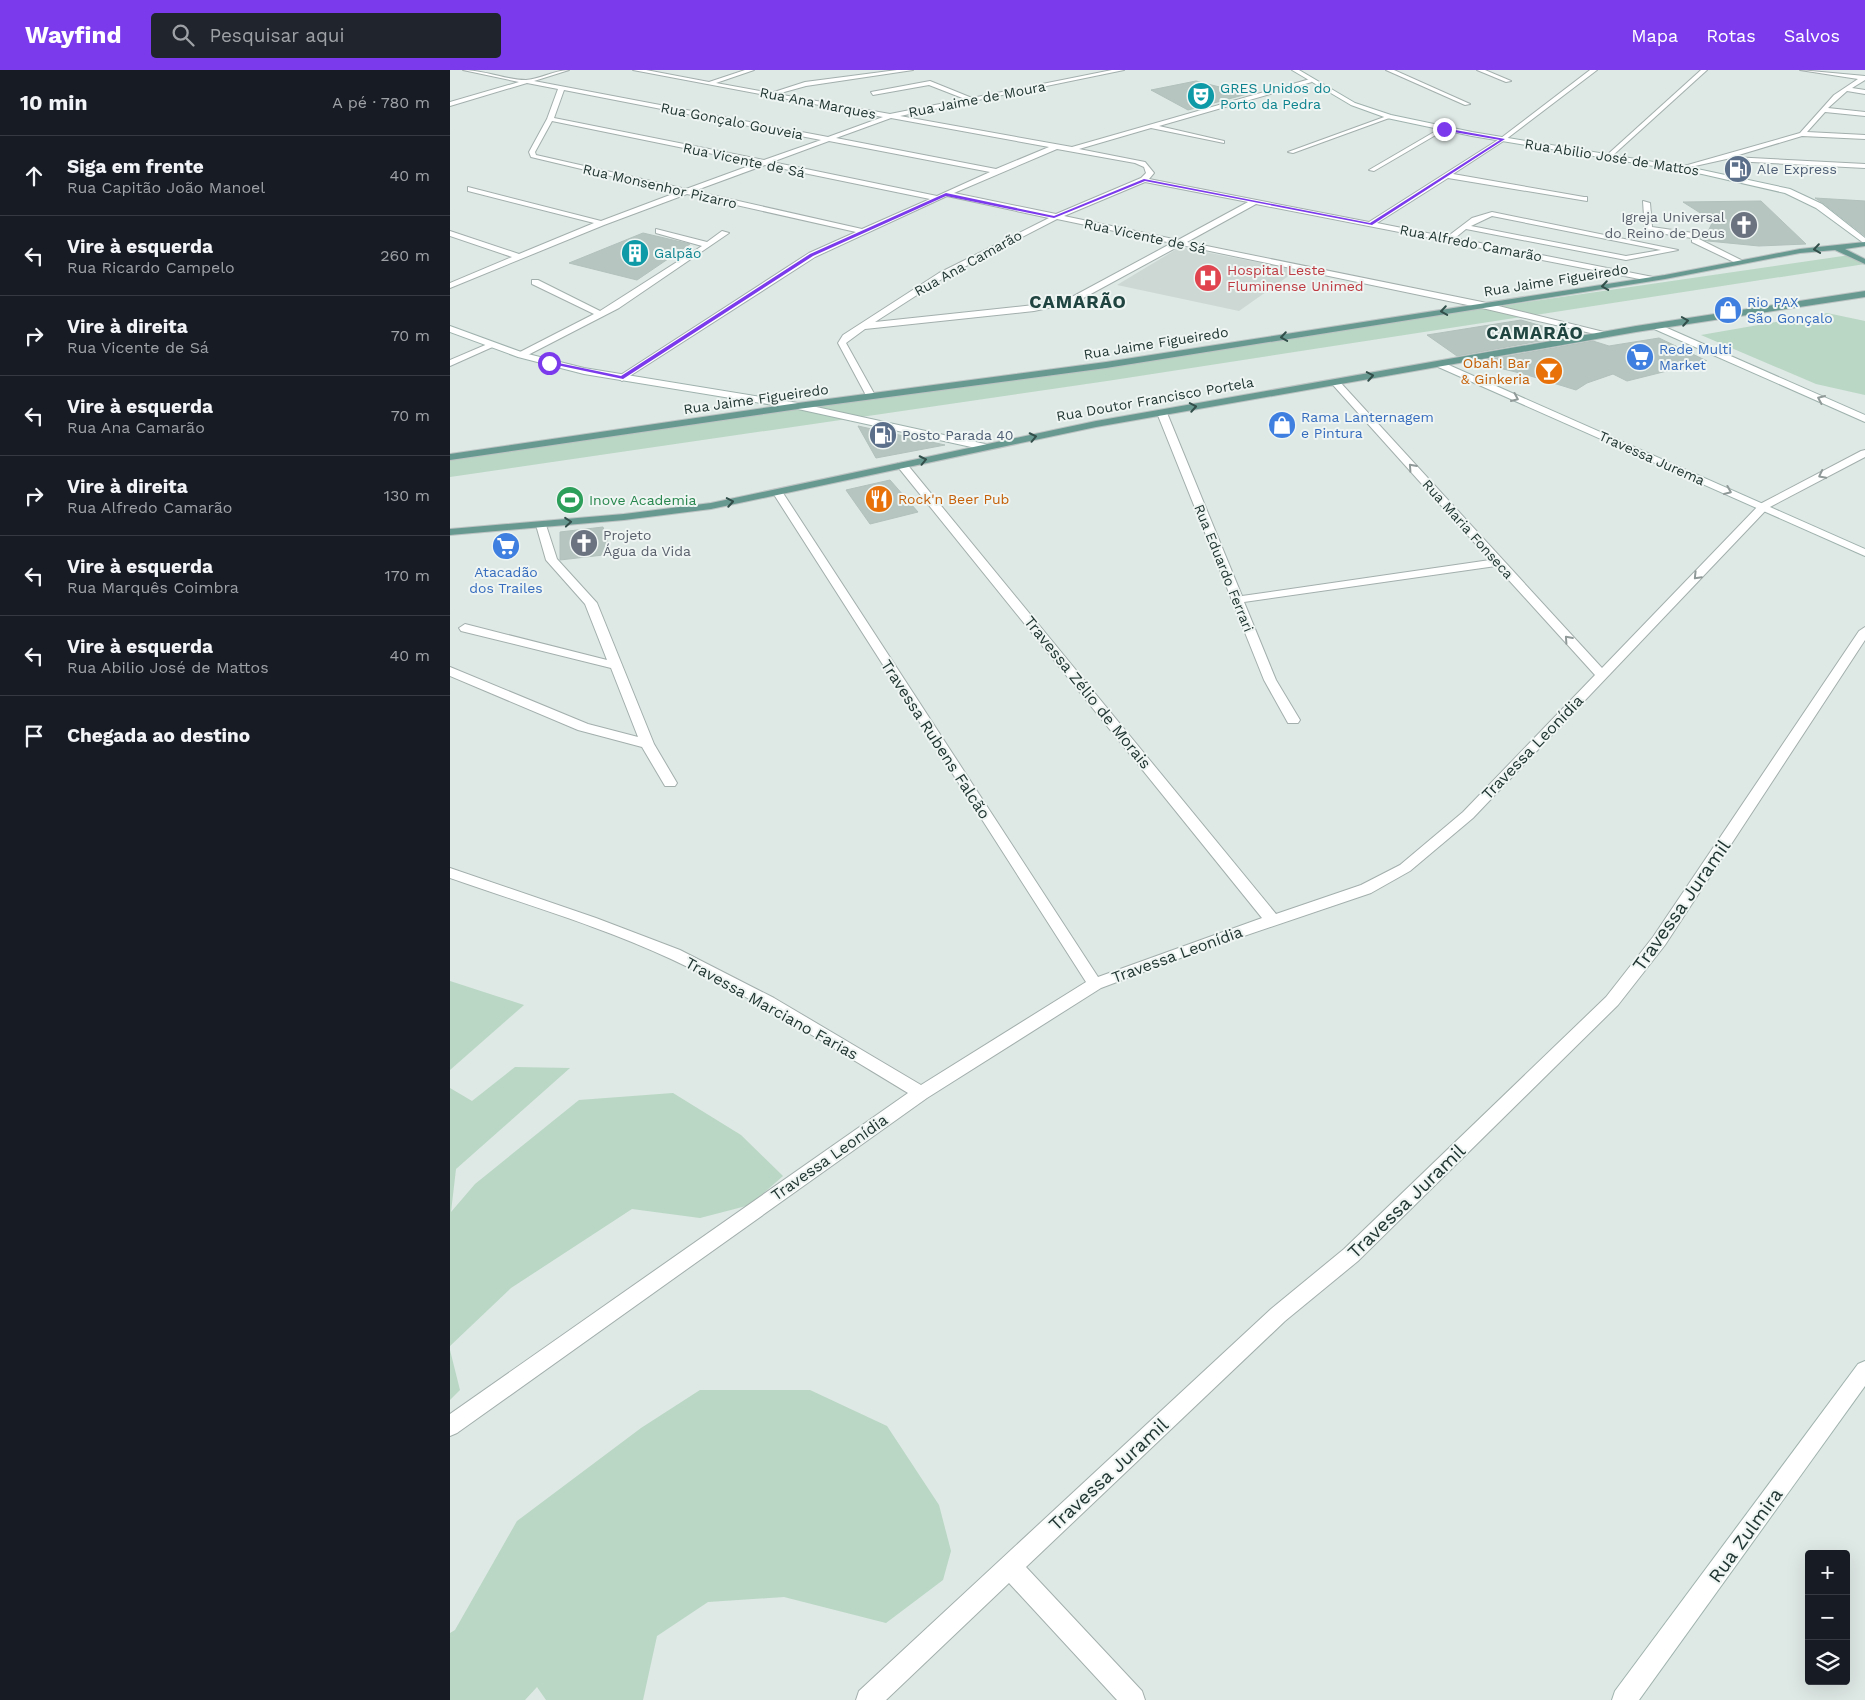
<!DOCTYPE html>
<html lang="pt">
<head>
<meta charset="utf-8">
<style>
	:root { --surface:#171b24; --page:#20242c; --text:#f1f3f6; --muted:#9ea1a6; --line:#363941; --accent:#7c3aed }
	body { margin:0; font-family:"Work Sans",sans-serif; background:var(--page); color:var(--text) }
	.controls { position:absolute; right:15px; bottom:15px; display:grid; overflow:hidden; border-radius:5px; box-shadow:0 5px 20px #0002 }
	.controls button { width:45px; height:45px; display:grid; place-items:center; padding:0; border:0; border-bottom:1px solid var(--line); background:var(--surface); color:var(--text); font:25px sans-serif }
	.stop { position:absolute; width:15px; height:15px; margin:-11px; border:4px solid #7c3aed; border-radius:50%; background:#fff }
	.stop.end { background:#7c3aed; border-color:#fff; box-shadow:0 1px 5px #0008 }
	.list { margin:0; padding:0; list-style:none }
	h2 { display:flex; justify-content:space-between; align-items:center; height:65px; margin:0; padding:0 20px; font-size:21px }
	h2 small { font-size:16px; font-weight:400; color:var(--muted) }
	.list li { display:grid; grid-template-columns:32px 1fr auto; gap:15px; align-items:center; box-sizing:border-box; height:80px; padding:0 20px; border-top:1px solid var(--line) }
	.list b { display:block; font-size:19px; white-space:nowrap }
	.list p { margin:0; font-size:16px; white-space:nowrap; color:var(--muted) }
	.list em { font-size:16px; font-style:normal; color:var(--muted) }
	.icon { flex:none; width:28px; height:28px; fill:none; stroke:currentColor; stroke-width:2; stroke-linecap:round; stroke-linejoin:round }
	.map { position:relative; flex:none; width:1415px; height:1630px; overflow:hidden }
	header { display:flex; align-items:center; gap:30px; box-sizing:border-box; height:70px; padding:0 25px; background:var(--accent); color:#fff }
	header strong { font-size:24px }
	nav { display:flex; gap:28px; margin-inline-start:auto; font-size:18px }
	.search { width:350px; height:45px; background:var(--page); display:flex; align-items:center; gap:12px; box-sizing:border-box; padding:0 18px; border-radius:5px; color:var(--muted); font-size:19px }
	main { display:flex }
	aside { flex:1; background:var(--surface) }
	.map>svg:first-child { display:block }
	.built { fill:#cdd8d4 }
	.green { fill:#b9d7c4 }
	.building { fill:#b7c5c1; stroke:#b2c1bc }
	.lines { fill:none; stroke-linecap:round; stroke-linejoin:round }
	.street-casing { stroke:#a2afac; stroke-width:2 }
	.secondary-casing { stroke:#9fb2ad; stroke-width:2 }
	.primary-casing { stroke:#bcc3c2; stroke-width:2 }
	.street { fill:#fff; fill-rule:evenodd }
	.secondary { fill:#fff; fill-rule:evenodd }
	.primary { fill:#679991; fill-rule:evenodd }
	.oneway { stroke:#324f4a }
	.oneway2 { stroke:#909a98 }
	.route { fill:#7c3aed }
	.labels { text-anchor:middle; stroke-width:4; stroke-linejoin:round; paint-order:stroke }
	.far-culture-label { font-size:14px; fill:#0d838f; stroke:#eef5f2; text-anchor:start }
	.far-street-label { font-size:14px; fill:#213632; stroke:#eef5f2 }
	.far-service-label { font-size:14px; fill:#4e5e75; stroke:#eef5f2; text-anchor:start }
	.far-worship-label { font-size:14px; fill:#5b616d; stroke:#eef5f2; text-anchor:end }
	.far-health-label { font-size:14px; fill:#be3a42; stroke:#eef5f2; text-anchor:start }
	.far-shop-label { font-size:14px; fill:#366cbe; stroke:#eef5f2; text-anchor:start }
	.far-food-label { font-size:14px; fill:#c56008; stroke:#eef5f2; text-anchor:end }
	.far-leisure-label { font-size:14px; fill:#27864d; stroke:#eef5f2; text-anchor:start }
	.street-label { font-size:16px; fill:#213632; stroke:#eef5f2 }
	.far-district-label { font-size:18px; font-weight:bold; letter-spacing:1px; fill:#204540; stroke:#eef5f2 }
	.near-street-label { font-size:19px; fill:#213632; stroke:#eef5f2 }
</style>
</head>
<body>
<header>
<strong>Wayfind</strong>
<div class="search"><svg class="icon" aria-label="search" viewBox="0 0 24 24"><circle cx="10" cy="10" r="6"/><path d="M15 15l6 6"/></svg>Pesquisar aqui</div>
<nav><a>Mapa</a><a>Rotas</a><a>Salvos</a></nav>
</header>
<main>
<aside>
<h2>10 min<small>A pé · 780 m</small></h2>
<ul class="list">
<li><svg class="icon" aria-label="ahead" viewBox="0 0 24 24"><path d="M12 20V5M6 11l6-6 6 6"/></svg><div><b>Siga em frente</b><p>Rua Capitão João Manoel</p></div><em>40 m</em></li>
<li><svg class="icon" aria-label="left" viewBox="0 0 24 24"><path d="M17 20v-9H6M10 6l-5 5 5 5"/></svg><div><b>Vire à esquerda</b><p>Rua Ricardo Campelo</p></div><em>260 m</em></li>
<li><svg class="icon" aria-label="right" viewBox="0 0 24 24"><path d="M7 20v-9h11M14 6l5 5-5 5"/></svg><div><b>Vire à direita</b><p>Rua Vicente de Sá</p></div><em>70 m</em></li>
<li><svg class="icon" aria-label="left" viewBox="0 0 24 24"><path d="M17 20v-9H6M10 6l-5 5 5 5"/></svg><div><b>Vire à esquerda</b><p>Rua Ana Camarão</p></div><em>70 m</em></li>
<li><svg class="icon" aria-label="right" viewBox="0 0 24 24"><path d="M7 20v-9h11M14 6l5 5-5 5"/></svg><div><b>Vire à direita</b><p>Rua Alfredo Camarão</p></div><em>130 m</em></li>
<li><svg class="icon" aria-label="left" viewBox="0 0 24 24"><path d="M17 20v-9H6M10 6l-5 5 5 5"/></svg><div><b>Vire à esquerda</b><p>Rua Marquês Coimbra</p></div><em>170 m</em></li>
<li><svg class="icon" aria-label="left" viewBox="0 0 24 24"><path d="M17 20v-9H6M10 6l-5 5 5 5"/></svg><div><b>Vire à esquerda</b><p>Rua Abilio José de Mattos</p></div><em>40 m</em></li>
<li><svg class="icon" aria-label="arrive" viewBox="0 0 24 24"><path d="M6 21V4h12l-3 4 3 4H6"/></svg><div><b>Chegada ao destino</b></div></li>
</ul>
</aside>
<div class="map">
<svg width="1415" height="1630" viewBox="0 0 1415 1630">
	<rect width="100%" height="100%" fill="#dee8e5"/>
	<path class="built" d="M730,177L847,200L789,241L667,215Z"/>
	<g class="green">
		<path d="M1400,185L1415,194L657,311L0,407V389Z"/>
		<path d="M1377,243L1415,251V325L1366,314L1251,265Z"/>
		<path d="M0,911L74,935L0,1000Z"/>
		<path d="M65,997L120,998L6,1099L1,1142L25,1114L129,1030L223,1023L291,1065L333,1106L300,1135L250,1148L182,1139L61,1218L0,1276V1018L22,1031Z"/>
		<path d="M0,1280L10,1320L0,1330Z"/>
		<path d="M250,1320H360L437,1356L489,1435L501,1481L493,1510L436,1553L334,1527L258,1532L207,1566L193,1630H96L87,1617L75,1630H0V1563L5,1560L67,1451L191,1358Z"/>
	</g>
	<g class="building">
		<path d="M746,11L797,24L738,40L701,20Z"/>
		<path d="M1365,128L1415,131V166L1373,133Z"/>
		<path d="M1311,131L1356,174L1309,176L1258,171L1254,170L1263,151L1233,132Z"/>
		<path d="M193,163L240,174L187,210L119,193Z"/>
		<path d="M1071,250L1123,265L1007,286L977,265Z"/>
		<path d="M1209,268L1257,291L1177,311L1163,304L1137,313L1126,320L1074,304L1024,292L1143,271L1159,276Z"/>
		<path d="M408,356L495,375L426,388Z"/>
		<path d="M440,410L468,442L420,454L396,420Z"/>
		<path d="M153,457L162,484L110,490V462Z"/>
	</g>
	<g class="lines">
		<defs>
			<g id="street">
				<path d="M13,0C34,0 56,10 76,10C91,9 104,0 119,0L84,11L378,67L433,47L183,0H196L259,12L295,0H304L266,13L321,23L355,12L447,0H463L356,16L327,24L440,44L515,29L479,15L423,25L421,22L480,11L522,28L662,0H674L450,46L622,77L860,9L862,12L709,56L774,71V73L701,58L629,79L695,92L704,103L699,109L919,152L1051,68L1140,0H1147L1055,70L1003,104L1134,127H1137V131L998,108L927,153L997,167L1022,148L1042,142L1228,180L1176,190L1016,159L1005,168L1203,207L1204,209L1200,211L806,134L737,172L1032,232L1162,264L1158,267L1032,238L731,175L626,232L584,241L415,259L396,273L426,327L418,329L388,273L393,265L489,203L599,148L497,126L365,187L172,311L167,308L169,306L359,183L406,162L237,124L154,155L0,218V213L62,187L0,166V161L69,184L144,153L18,121V117L151,151L228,122L81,87L79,82L97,49L108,19L77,13L0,36V32L69,12ZM114,20L371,70L314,90L104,48ZM441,48L599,77L546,99L386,68ZM102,51L307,93L236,119L86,85L85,82ZM379,71L540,102L487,126L322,92ZM607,79L685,93L694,97L696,103L691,108L606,144L504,123ZM315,95L480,129L412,159L244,121ZM695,112L798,132L728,170L614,146ZM1042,146L1211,180L1176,186L1021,156ZM607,149L722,173L620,228L584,235L425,252L495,207Z"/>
				<path d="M936,0H944L1020,34L1015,35Z"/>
				<path d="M1027,0H1035L1061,11L1056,12Z"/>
				<path d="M1251,0H1257L1161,87H1157V85Z"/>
				<path d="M1350,0L1415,6V10L1402,18L1415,20V24L1397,21L1378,38L1415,42V46L1375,42L1357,62L1415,65V69L1352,66L1282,87L1415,94V98L1283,91L1281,88L1227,100V98L1350,63L1384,25L1408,9Z"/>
				<path d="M937,46L942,47L843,83L838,82Z"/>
				<path d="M991,58L996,59L924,101L919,100Z"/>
				<path d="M1193,131L1200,133L1202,157L1250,164L1249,169L1295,192L1288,194L1242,172V168L1195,161Z"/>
				<path d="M206,159L257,172L272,161L279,163L169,238L74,287H68V283L144,244L82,214V210H88L150,241L252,176L206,163Z"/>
				<path d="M40,273L47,275L0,296V290Z"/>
				<path d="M886,310L889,311L1152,598L1310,434L1411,381L1415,380V387L1318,438L1023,748L960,801L921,823L741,884L651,918L477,1028L7,1363L0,1366V1344L458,1023C380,976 303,927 221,889C150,856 74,834 0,808V798L146,848L230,880L324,928L471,1015L636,912L323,423L324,421H332L333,423L648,907L812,848L448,397V393H456L826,844L911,815L950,795L1013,742L1145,605L1046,496L794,532L826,610L850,650L848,653H838L814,610L707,343L709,341L717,343L792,526L1040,490L883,315V311Z"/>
				<path d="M91,452L96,455L107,489L147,533L204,674L227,713L225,716H215L192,677L128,660L0,606V597L138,654L188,667L161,598L11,561L9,558L15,554L157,590L135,534L96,490L86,455Z"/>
				<path d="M1415,557V570L1215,875L1168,935L908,1191L835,1251L576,1497L692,1621L695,1630H667L559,1513L436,1630H406L409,1621L821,1239L894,1179L1156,927L1203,867L1409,561Z"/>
			</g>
			<g id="secondary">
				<path d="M842,0H849L905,33L941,45L1022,62L1252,100L1340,119L1372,134L1415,168V174L1366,138L1335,123L1252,104L1022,66L937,48L901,35Z"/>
				<path d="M1202,254H1208L1415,345V352L1202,258Z"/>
				<path d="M0,256L74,283L134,298L348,333L535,374L540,377L535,380L348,339L134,304L68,287L0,262Z"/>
				<path d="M986,292H992L1415,479V486L986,296Z"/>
				<path d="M1415,1291V1316L1189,1630H1162L1165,1621L1408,1294Z"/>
			</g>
			<g id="primary">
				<path d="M1415,172V176L1395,179L1415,189V194L1385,180L1350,183L1215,209L656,298L348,339L0,390V384L348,333L656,292L1215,205L1350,179Z"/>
				<path d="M1415,221V227L1186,262L646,357L261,439L174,450L0,465V459L174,444L261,433L646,351L1186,256Z"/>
			</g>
		</defs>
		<use href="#street" class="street-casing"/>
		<use href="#secondary" class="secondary-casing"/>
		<use href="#primary" class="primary-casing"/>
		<use href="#street" class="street"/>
		<use href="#secondary" class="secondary"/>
		<use href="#primary" class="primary"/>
	</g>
	<defs><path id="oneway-chevron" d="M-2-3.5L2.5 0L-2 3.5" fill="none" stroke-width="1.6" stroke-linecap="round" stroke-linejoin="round" transform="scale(1.25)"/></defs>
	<g class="oneway">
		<use href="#oneway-chevron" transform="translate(1367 179) rotate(172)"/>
		<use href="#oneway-chevron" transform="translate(1155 216) rotate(171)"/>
		<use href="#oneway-chevron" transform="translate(994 241) rotate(171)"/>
		<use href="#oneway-chevron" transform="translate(1235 251) rotate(-9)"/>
		<use href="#oneway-chevron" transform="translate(834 267) rotate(171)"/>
		<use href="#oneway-chevron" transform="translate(920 306) rotate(-10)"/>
		<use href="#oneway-chevron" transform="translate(743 337) rotate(-10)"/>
		<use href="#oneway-chevron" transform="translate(583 367) rotate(-12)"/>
		<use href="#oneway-chevron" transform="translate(473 390) rotate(-12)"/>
		<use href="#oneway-chevron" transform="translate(280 432) rotate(-10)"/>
		<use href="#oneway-chevron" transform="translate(118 452) rotate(-5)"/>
	</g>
	<g class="oneway2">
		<use href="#oneway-chevron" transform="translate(1065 328) rotate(24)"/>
		<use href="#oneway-chevron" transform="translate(1371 329) rotate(-156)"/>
		<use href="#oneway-chevron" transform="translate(962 397) rotate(-132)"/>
		<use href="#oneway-chevron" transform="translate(1372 405) rotate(153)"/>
		<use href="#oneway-chevron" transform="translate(1278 421) rotate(23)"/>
		<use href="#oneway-chevron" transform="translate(1247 506) rotate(134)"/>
		<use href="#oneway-chevron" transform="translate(1118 569) rotate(-132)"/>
	</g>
	<path class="route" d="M994,58L1055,69L922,155L695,111L604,148L496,126L363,186L173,309L97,293L99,291L171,306L360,184L496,123L604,146L694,109L920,153L1050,70L992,60Z"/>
	<defs>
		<symbol id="theatre-disc" viewBox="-11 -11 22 22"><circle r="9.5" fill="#0f9aa8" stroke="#eef5f2"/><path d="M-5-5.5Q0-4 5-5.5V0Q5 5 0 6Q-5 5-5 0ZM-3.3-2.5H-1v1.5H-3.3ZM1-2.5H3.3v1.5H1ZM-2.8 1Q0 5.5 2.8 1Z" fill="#fff"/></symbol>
		<symbol id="fuel-disc" viewBox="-11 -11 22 22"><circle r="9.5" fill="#5c6f8a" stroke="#eef5f2"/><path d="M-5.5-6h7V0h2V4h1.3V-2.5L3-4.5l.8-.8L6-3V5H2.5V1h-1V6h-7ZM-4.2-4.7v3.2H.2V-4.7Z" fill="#fff"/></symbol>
		<symbol id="church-disc" viewBox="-11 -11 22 22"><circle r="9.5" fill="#6b7280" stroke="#eef5f2"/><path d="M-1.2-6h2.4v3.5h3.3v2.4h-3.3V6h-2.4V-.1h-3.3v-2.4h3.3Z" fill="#fff"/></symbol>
		<symbol id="building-disc" viewBox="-11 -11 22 22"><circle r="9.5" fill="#0f9aa8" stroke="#eef5f2"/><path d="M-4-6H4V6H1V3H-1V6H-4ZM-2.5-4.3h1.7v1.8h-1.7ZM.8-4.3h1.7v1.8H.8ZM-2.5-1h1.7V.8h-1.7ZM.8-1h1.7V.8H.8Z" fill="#fff"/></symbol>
		<symbol id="hospital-disc" viewBox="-11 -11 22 22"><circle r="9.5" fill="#e0444e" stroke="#eef5f2"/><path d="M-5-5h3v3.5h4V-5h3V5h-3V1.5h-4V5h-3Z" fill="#fff"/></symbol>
		<symbol id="shop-disc" viewBox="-11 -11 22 22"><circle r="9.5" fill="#3f7fe0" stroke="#eef5f2"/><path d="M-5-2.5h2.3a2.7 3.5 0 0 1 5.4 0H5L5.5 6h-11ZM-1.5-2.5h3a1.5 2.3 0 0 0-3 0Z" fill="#fff"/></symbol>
		<symbol id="supermarket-disc" viewBox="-11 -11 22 22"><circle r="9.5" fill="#3f7fe0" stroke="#eef5f2"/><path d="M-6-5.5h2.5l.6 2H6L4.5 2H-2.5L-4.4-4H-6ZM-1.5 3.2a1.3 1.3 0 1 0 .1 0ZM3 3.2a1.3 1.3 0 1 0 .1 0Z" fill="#fff"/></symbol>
		<symbol id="bar-disc" viewBox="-11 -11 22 22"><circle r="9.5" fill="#e8710a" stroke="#eef5f2"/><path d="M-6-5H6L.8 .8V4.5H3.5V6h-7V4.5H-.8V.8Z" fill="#fff"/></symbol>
		<symbol id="restaurant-disc" viewBox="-11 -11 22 22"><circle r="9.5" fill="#e8710a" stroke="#eef5f2"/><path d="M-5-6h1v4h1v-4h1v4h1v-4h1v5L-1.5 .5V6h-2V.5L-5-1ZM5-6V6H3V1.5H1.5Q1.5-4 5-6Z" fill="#fff"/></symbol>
		<symbol id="stadium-disc" viewBox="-11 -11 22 22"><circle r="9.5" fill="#2e9e5b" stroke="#eef5f2"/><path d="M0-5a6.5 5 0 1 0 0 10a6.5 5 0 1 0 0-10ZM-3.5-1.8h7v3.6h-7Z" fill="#fff"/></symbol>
	</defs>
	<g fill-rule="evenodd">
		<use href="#theatre-disc" x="735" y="10" width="32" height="32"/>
		<use href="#fuel-disc" x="1272" y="83" width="32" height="32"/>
		<use href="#church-disc" x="1278" y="139" width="32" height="32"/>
		<use href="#building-disc" x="169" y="167" width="32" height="32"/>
		<use href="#hospital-disc" x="742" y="192" width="32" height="32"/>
		<use href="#shop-disc" x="1262" y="224" width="32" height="32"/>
		<use href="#supermarket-disc" x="1174" y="271" width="32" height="32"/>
		<use href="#bar-disc" x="1083" y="285" width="32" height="32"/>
		<use href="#shop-disc" x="816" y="339" width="32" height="32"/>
		<use href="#fuel-disc" x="417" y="349" width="32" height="32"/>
		<use href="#restaurant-disc" x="413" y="413" width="32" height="32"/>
		<use href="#stadium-disc" x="104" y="414" width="32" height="32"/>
		<use href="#church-disc" x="118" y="457" width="32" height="32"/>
		<use href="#supermarket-disc" x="40" y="460" width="32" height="32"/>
	</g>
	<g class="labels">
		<g class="far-culture-label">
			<text x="770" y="23">GRES Unidos do<tspan x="770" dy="16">Porto da Pedra</tspan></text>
			<text x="204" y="188">Galpão</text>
		</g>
		<g class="far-street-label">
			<text transform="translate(527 29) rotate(-11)" y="5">Rua Jaime de Moura</text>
			<text transform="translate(368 33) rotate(11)" y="5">Rua Ana Marques</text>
			<text transform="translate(282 51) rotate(11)" y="5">Rua Gonçalo Gouveia</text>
			<text transform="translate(1162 87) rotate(9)" y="5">Rua Abilio José de Mattos</text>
			<text transform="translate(294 90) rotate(12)" y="5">Rua Vicente de Sá</text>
			<text transform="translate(210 116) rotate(13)" y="5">Rua Monsenhor Pizarro</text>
			<text transform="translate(695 166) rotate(12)" y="5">Rua Vicente de Sá</text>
			<text transform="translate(1021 173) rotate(11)" y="5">Rua Alfredo Camarão</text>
			<text transform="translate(518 193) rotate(-29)" y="5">Rua Ana Camarão</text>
			<text transform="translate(1106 210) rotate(-9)" y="5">Rua Jaime Figueiredo</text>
			<text transform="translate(706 273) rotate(-9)" y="5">Rua Jaime Figueiredo</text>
			<text transform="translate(306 329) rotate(-8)" y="5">Rua Jaime Figueiredo</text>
			<text transform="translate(705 329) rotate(-10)" y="5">Rua Doutor Francisco Portela</text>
			<text transform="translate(1202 388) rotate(24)" y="5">Travessa Jurema</text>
			<text transform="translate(1018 459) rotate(48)" y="5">Rua Maria Fonseca</text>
			<text transform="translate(774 498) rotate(68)" y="5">Rua Eduardo Ferrari</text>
		</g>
		<g class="far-service-label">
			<text x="1307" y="104">Ale Express</text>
			<text x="452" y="370">Posto Parada 40</text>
		</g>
		<g class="far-worship-label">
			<text x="1275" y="152">Igreja Universal<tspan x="1275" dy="16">do Reino de Deus</tspan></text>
			<text x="153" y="470" text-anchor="start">Projeto<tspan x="153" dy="16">Água da Vida</tspan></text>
		</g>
		<g class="far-health-label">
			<text x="777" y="205">Hospital Leste<tspan x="777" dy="16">Fluminense Unimed</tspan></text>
		</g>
		<g class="far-shop-label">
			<text x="1297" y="237">Rio PAX<tspan x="1297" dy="16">São Gonçalo</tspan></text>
			<text x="1209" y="284">Rede Multi<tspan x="1209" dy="16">Market</tspan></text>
			<text x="851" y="352">Rama Lanternagem<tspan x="851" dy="16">e Pintura</tspan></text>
			<text x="56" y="507" text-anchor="middle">Atacadão<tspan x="56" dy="16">dos Trailes</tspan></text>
		</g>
		<g class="far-food-label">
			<text x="1080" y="298">Obah! Bar<tspan x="1080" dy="16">&amp; Ginkeria</tspan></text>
			<text x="448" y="434" text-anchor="start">Rock'n Beer Pub</text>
		</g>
		<g class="far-leisure-label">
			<text x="139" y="435">Inove Academia</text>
		</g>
		<g class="street-label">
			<text transform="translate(638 622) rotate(51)" y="6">Travessa Zélio de Morais</text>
			<text transform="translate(486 669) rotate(57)" y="6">Travessa Rubens Falcão</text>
			<text transform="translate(1082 677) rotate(-46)" y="6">Travessa Leonídia</text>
			<text transform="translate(727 884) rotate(-20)" y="6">Travessa Leonídia</text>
			<text transform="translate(322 938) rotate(29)" y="6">Travessa Marciano Farias</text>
			<text transform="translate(379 1087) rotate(-35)" y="6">Travessa Leonídia</text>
		</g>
		<g class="far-district-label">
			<text x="628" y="238">CAMARÃO</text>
			<text x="1085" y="269">CAMARÃO</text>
		</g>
		<g class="near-street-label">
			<text transform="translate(1231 835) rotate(-55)" y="7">Travessa Juramil</text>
			<text transform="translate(956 1131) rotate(-44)" y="7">Travessa Juramil</text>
			<text transform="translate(658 1404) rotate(-43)" y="7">Travessa Juramil</text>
			<text transform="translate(1295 1465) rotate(-54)" y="7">Rua Zulmira</text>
		</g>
	</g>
</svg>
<div class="controls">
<button>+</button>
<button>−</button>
<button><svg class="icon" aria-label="layers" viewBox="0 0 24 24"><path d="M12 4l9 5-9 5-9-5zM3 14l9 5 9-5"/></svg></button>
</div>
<div class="stop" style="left:99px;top:293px"></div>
<div class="stop end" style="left:994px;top:59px"></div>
</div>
</main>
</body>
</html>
